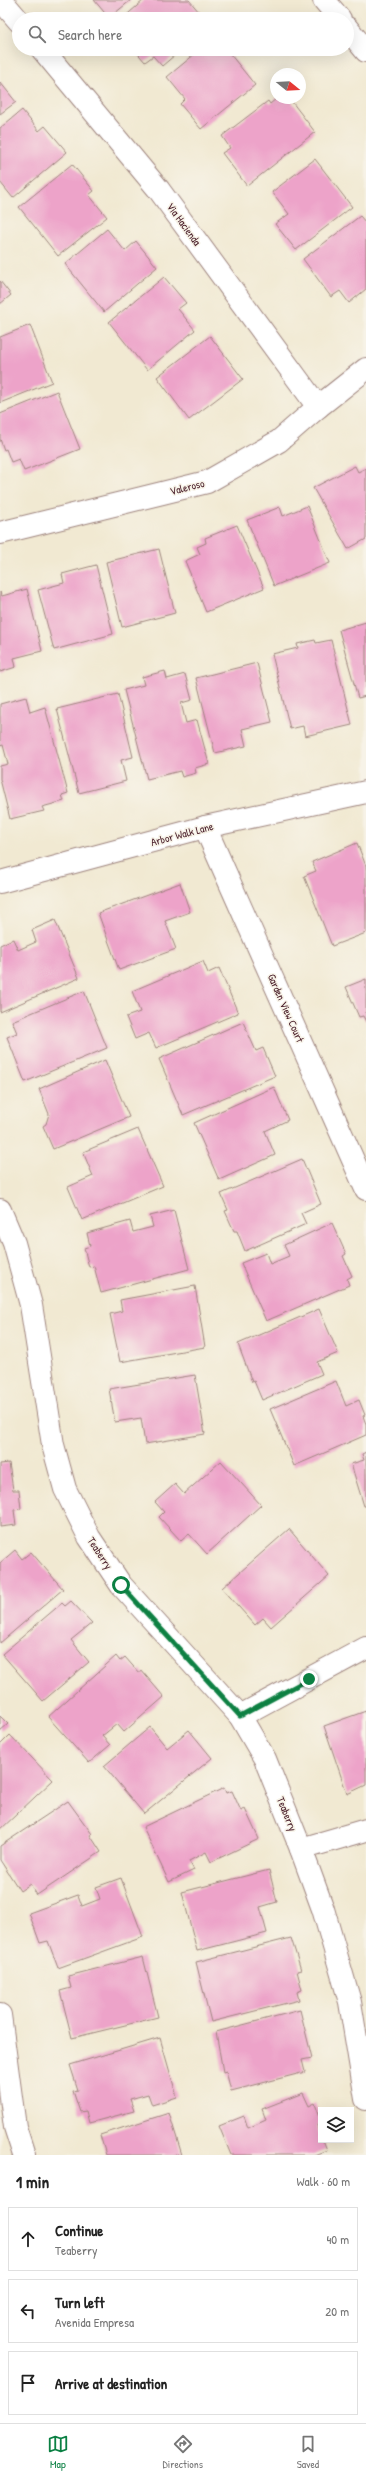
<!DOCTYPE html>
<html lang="en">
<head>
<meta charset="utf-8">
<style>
	:root { --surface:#fff; --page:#f2f2f2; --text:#222; --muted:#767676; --line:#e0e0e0; --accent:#0b8043 }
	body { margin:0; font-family:"Patrick Hand",sans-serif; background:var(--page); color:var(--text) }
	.controls { position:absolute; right:12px; bottom:12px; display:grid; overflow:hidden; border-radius:0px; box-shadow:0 4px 16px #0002 }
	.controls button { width:36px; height:36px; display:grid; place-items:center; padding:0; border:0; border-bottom:1px solid var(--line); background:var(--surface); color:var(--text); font:20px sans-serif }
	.compass { position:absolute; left:270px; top:68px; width:36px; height:36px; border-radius:50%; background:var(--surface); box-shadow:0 4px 16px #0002; rotate:108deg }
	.stop { position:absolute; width:12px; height:12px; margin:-9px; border:3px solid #0b8043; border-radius:50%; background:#fff }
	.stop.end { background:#0b8043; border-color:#fff; box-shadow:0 1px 4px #0008 }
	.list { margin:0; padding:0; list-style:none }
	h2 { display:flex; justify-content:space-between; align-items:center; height:52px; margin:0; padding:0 16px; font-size:17px }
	h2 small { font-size:13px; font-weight:400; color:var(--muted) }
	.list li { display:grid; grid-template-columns:26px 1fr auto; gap:12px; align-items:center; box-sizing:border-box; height:64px; margin:0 8px 8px; padding:0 8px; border:1px solid var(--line); border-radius:0px }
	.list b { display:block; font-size:15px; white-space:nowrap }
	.list p { margin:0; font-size:13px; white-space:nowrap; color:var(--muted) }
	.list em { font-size:13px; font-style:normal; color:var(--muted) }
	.icon { flex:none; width:22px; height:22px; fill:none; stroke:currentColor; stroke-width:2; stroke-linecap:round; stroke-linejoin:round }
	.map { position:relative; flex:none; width:366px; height:2155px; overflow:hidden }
	.search { position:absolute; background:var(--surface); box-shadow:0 4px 16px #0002; left:12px; right:12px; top:12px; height:44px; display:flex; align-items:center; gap:10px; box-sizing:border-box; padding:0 14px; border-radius:22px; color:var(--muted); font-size:15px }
	.sheet { height:268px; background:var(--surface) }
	nav { display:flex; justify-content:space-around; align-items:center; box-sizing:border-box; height:56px; border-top:1px solid var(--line); background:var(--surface); font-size:11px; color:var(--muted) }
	nav a { display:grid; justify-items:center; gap:2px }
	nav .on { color:var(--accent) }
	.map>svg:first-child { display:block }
	.building { fill:#eda3c9 }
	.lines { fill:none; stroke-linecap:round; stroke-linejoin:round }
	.minor-casing { stroke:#9e847e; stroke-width:24 }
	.tertiary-casing { stroke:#9e847e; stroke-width:24 }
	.primary-casing { stroke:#9e847e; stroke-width:24 }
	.minor { stroke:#fff; stroke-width:22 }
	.tertiary { stroke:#fff; stroke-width:22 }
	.primary { stroke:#fff; stroke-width:22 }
	.route { stroke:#0b8043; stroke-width:5 }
	.labels { text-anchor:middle; stroke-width:3; stroke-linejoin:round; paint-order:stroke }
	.street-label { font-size:11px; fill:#4a1f2b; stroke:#f7f3e8 }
</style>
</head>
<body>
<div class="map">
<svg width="366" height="2155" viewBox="0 0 366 2155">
	<rect width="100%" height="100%" fill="#f7f3e8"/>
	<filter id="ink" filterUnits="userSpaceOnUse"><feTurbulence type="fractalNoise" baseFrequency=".025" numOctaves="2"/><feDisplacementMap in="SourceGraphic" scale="8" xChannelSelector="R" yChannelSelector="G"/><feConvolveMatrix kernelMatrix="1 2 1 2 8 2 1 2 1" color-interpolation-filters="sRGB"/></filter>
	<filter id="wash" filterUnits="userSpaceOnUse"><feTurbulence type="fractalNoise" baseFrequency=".012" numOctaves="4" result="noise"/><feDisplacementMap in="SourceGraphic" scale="16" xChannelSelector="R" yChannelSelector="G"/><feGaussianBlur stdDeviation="0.9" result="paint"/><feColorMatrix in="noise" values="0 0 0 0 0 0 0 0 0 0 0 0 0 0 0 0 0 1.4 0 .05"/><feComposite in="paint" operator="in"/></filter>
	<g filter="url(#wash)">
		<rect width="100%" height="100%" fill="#f1e9d2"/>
		<g id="blocks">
			<g class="building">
				<path d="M94,0H131L109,18Z"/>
				<path d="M144,0H189L205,19H122Z"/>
				<path d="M134,49H182L162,66L153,56L145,62Z"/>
				<path d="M201,49H226L255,85L201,129L180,104L185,99L167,77Z"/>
				<path d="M0,82L16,102L0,114Z"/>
				<path d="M277,98H289L315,132L247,186L222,153L230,148L222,136L268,101L270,104Z"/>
				<path d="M22,110L39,131L45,126L67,152L13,198L0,182V128Z"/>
				<path d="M315,159L352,207L296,250L275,224L289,214L272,192Z"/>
				<path d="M72,164L94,191L89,195L107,217L58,256L19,207Z"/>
				<path d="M360,216L366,223V289L349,303L340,291L331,297L303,259Z"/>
				<path d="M107,229L125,251L136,241L157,267L104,312L65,264Z"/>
				<path d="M164,277L186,303L178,309L195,330L147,370L109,322Z"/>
				<path d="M0,281L11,295L0,304Z"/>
				<path d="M30,325L52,382L0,403V337Z"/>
				<path d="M210,336L243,379L189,420L157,377Z"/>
				<path d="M57,391L80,449L24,471L19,459L11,462L6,449L4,450L0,439V414Z"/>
				<path d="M355,466L358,472L366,468V539L348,549L313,488Z"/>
				<path d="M307,506L330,563L274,586L247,520L280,507L283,516Z"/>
				<path d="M237,525L264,588L206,612L185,561L200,554L197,547L206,543L205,538Z"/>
				<path d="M159,549L175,613L122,627L106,562Z"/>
				<path d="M96,565L113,634L54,650L38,590L64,583L62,574Z"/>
				<path d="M27,589L42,651L14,658L16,667L0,672V592L2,596Z"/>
				<path d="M366,622V696L358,698L339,630Z"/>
				<path d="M315,640L316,643L331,640L352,725L305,736L303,726L290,729L272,654L298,648L297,644Z"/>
				<path d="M257,663L272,722L242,729L246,746L215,753L196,678Z"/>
				<path d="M165,671L167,679L185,674L192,700L181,703L186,723L197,720L209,764L195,768L196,773L182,777L180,771L147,779L124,690L144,685L142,677Z"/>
				<path d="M118,694L133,757L121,760L126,781L79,793L57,709Z"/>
				<path d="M26,697L30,712L45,707L68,793L62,795L64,801L42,807L44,811L10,819L0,779V766L8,764L3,745L0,746V704Z"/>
				<path d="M357,843L366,866V933L332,946L304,876L316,871L312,862Z"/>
				<path d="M180,883L190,912L165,921L176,949L119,970L98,913Z"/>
				<path d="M55,920L79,978L0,1012V945L13,939L18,950L36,942L32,930Z"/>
				<path d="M203,961L208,973L219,968L238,1013L156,1048L149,1033L135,1039L126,1017L140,1012L132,991Z"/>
				<path d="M366,979V1022L363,1016L359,1017L346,987Z"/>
				<path d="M84,991L107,1048L25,1082L7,1037L17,1033L12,1021Z"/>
				<path d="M243,1022L256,1051L263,1048L275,1076L183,1115L159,1059Z"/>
				<path d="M105,1060L129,1117L53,1149L43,1126L46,1124L49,1114L39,1089Z"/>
				<path d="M274,1087L288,1120L265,1131L275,1155L219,1180L194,1123Z"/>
				<path d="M138,1129L163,1186L82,1220L68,1187L93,1176L83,1152Z"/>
				<path d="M302,1159L321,1204L301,1213L306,1224L245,1251L237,1231H234L225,1211L228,1210L221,1194Z"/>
				<path d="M174,1210L189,1269L101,1293L94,1266L89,1267L84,1248L90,1246L87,1233L130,1221L133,1232L153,1227L150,1216Z"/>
				<path d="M332,1223L346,1254L343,1256L352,1276L347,1279L349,1285L266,1321L241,1263L266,1253L270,1264L289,1256L284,1245Z"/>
				<path d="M195,1286L205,1347L120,1362L110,1314L122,1311L120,1300Z"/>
				<path d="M319,1309L338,1353L317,1362L322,1374L262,1400L254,1381L252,1382L238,1344Z"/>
				<path d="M195,1375L205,1434L145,1444L141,1418L115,1422L109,1389Z"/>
				<path d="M336,1381L346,1406L359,1400L365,1415L363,1416L366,1424V1435L294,1466L270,1409Z"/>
				<path d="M366,1452V1506H364L351,1464L364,1460L362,1454Z"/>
				<path d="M221,1461L261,1505L207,1554L189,1534L181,1541L159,1517L164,1512L155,1502L175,1484L184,1494Z"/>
				<path d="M9,1463L13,1490H19L21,1509L14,1510L16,1525L0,1527V1464Z"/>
				<path d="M289,1529L329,1576L271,1627L263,1618L255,1625L222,1588Z"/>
				<path d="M15,1550L22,1559L31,1552L63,1589L0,1643V1563Z"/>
				<path d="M71,1601L92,1623L71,1640L89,1662L43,1701L2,1654L62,1603L65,1606Z"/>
				<path d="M116,1656L120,1661L125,1657L139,1673L141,1670L164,1697L124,1732L117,1724L102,1736L110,1745L89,1763L48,1717Z"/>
				<path d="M366,1711V1785L347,1794L324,1726Z"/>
				<path d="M0,1716L8,1724L0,1731Z"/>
				<path d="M150,1727L167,1748L189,1730L212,1758L144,1814L104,1766Z"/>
				<path d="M10,1735L53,1780L0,1830V1745Z"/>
				<path d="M224,1788L226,1793L232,1791L241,1811L245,1809L259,1839L211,1862L206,1852L189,1861L194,1870L169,1882L143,1827Z"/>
				<path d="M68,1801L92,1834L90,1835L101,1852L37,1895L30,1884L20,1891L0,1860V1846Z"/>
				<path d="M269,1870L277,1902L260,1907L267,1933L197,1951L182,1892Z"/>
				<path d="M121,1878L143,1937L58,1968L48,1941L40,1943L29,1913L78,1895L82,1906L100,1899L96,1887Z"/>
				<path d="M291,1938L301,1970L297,1971L302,1990L297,1992L299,2000L211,2022L196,1962Z"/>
				<path d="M143,1957L158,2017L72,2038L60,1991L71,1988L68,1976Z"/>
				<path d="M300,2010L312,2058L302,2060L305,2072L231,2091L226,2071L223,2072L216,2032Z"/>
				<path d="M160,2038L177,2097L152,2105L148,2094L130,2099L134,2111L89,2123L86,2111L80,2112L73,2091L78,2090L70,2065Z"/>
				<path d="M303,2093L309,2106L315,2103L321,2119V2123L317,2125L321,2140H323L327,2150L314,2155H231L219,2126L244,2116L248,2128L266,2120L262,2109Z"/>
				<path d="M169,2113L182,2155H106L100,2135Z"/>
			</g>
		</g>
	</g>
	<g filter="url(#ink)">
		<use href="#blocks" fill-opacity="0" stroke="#9e847e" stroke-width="1"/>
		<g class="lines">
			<defs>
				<g id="minor">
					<path d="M1,0L19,21"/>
					<path d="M42,49L159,190L318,407"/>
					<path d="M0,533L207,482L279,441L318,407L366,369"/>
					<path d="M205,827L366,1189"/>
					<path d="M0,882L205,827L366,792"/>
					<path d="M0,1210L14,1243L31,1305L53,1445L65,1489L89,1537L121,1585L240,1716L265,1759L301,1849L323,1909L350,2002L366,2099"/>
					<path d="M301,1849L366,1830"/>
					<path d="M0,2015L15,2127L24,2155"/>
				</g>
				<path id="tertiary" d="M240,1716L366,1648"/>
				<g id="primary">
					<path d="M324,0L340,19"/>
					<path d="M347,28L366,51"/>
				</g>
			</defs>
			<use href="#minor" class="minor-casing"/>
			<use href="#tertiary" class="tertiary-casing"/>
			<use href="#primary" class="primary-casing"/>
			<use href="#minor" class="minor"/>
			<use href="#tertiary" class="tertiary"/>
			<use href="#primary" class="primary"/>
		</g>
	</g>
	<g class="lines" filter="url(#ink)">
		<path class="route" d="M121,1585L240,1716L309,1679"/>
	</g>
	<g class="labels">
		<g class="street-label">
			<text transform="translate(184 224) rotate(54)" y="4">Via Hacienda</text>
			<text transform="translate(187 487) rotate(-14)" y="4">Valeroso</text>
			<text transform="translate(182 834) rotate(-15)" y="4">Arbor Walk Lane</text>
			<text transform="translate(286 1008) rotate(66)" y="4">Garden View Court</text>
			<text transform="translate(100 1553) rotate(57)" y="4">Teaberry</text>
			<text transform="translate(287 1814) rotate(68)" y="4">Teaberry</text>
		</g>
	</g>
</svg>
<div class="controls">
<button><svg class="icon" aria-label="layers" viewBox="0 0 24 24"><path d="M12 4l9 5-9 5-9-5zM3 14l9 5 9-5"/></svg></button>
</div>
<svg class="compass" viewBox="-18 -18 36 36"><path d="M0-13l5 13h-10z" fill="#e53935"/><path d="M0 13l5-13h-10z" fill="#767676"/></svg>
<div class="stop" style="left:121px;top:1585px"></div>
<div class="stop end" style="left:309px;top:1679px"></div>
<div class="search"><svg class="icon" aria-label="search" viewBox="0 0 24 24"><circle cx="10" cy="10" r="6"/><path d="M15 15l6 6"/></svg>Search here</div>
</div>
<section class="sheet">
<h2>1 min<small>Walk · 60 m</small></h2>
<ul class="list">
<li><svg class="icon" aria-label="ahead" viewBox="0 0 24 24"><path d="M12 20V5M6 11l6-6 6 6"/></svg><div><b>Continue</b><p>Teaberry</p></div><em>40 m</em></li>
<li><svg class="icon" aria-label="left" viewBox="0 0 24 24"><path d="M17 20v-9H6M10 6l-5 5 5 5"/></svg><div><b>Turn left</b><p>Avenida Empresa</p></div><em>20 m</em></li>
<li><svg class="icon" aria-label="arrive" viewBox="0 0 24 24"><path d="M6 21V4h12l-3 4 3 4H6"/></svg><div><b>Arrive at destination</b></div></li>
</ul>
</section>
<nav>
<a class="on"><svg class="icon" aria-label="map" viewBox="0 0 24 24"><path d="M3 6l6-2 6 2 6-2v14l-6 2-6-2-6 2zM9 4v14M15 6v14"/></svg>Map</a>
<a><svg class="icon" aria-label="directions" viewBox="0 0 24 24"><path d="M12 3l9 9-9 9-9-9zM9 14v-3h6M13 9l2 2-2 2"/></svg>Directions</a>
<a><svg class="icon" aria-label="saved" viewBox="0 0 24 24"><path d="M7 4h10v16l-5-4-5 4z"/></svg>Saved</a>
</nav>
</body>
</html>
